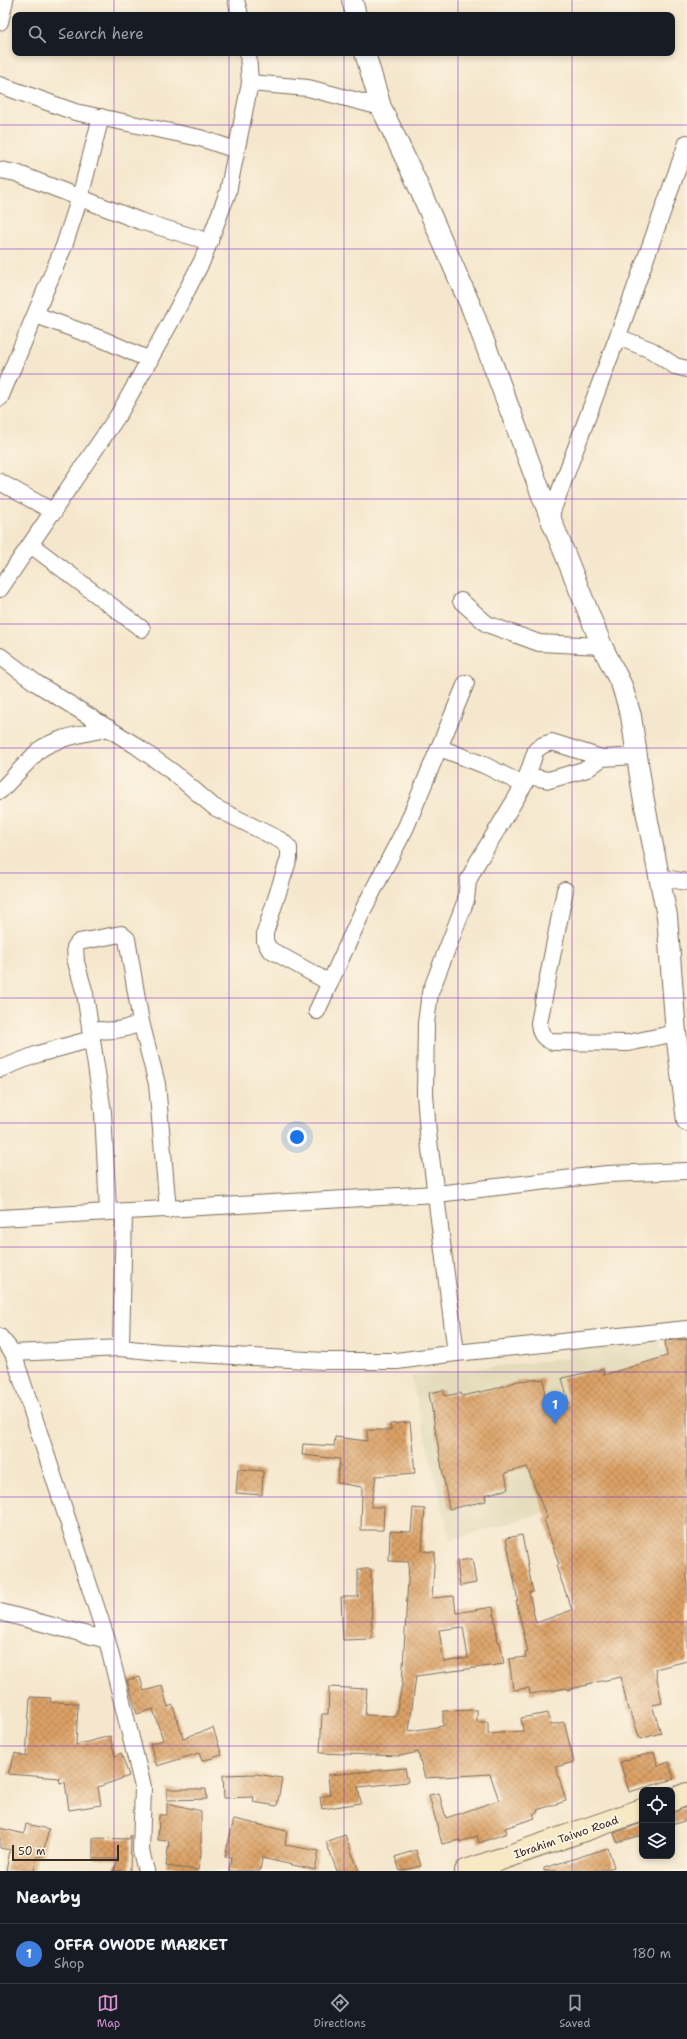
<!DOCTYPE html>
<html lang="en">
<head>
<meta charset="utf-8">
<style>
	:root { --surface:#171b24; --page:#242831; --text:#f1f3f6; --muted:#9ea1a6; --line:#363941; --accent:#d690ce }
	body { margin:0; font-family:"Shantell Sans",sans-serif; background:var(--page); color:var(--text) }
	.controls { position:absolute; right:12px; bottom:12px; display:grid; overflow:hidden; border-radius:8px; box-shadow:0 2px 6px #0003 }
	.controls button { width:36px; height:36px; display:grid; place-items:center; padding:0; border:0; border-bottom:1px solid var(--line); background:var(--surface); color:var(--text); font:20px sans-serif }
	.scale { position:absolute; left:12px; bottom:10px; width:107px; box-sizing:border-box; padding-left:4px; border:2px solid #3b2a1e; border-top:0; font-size:11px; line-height:14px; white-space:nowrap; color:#3b2a1e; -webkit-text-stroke:3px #fcf5e5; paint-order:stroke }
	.you { position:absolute; left:297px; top:1137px; width:14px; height:14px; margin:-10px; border:3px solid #fff; border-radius:50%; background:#1a73e8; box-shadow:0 0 0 6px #1a73e833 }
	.badge { display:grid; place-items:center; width:26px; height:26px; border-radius:50%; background:var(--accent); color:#fff; font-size:13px; font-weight:700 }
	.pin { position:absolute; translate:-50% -33px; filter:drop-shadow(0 1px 2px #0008) }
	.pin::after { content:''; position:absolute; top:21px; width:14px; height:12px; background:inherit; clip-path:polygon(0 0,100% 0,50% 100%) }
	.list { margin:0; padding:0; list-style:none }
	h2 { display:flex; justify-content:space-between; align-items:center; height:52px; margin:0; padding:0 16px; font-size:17px }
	h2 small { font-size:13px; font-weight:400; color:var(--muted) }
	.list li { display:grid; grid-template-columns:26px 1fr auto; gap:12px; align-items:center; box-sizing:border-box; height:60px; padding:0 16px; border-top:1px solid var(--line) }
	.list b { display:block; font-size:15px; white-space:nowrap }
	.list p { margin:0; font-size:13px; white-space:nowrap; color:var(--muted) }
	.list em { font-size:13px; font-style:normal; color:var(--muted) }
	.icon { flex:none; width:22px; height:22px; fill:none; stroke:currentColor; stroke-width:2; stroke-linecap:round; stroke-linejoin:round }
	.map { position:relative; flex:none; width:687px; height:1871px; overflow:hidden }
	.search { position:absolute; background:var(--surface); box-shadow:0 2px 6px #0003; left:12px; right:12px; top:12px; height:44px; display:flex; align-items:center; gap:10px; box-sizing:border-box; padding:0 14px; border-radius:8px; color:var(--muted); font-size:15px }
	.sheet { height:112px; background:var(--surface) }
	nav { display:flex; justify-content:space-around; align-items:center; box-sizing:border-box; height:56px; border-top:1px solid var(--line); background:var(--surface); font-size:11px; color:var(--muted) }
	nav a { display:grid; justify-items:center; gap:2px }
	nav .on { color:var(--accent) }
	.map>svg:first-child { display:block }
	.built { fill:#e3dbba }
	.building { fill:url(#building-cross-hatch); fill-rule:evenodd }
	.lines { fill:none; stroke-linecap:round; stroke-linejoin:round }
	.minor-casing { stroke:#7c6c5b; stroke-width:18 }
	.tertiary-casing { stroke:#7c6c5b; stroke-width:22 }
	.secondary-casing { stroke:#7c6c5b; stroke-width:24 }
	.minor { stroke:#fff; stroke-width:16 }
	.tertiary { stroke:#fff; stroke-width:20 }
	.secondary { stroke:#f6e9c3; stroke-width:22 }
	.grid { fill:none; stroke:#7b2cbf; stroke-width:1; stroke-opacity:0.55 }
	.labels { text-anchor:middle; stroke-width:4; stroke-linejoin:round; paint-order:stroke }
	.street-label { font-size:11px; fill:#3b2a1e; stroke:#fcf5e5 }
</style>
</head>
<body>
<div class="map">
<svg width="687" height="1871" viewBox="0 0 687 1871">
	<defs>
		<pattern id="building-cross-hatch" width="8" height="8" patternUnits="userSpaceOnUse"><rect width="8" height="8" fill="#dba166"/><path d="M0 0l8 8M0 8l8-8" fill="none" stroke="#b38353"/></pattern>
	</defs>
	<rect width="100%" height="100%" fill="#fcf5e5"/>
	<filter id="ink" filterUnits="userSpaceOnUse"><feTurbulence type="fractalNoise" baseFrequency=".025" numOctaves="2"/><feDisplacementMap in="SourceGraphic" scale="8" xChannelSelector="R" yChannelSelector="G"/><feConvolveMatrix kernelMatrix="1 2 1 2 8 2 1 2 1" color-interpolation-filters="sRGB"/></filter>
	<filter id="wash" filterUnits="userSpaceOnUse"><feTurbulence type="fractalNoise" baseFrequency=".012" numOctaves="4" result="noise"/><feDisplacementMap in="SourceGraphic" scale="16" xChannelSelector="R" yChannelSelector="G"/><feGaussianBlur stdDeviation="0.9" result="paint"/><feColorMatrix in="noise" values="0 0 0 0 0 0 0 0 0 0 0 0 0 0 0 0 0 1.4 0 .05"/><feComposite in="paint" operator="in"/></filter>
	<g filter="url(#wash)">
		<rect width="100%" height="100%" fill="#f5e7cd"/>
		<path class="built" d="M658,1332L661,1348L687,1345V1472L450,1540L411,1376L569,1358L568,1349Z"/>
		<g id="blocks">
			<g class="building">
				<path d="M687,1339V1661L655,1669L662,1703L652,1705L661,1733L640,1739L630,1710H628L621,1677L587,1684V1685L567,1690V1688L530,1694L529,1688L513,1690L509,1659L526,1657L525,1653L528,1652L516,1601H518L506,1538L522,1535L533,1592L529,1593L536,1623L572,1610L556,1566L559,1565L544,1519L547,1518L527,1467L505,1473L508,1489L485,1495L486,1501L449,1509L429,1393L444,1390V1396L461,1393L462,1396L494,1389L518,1381L544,1379L545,1411L569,1403L562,1378L603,1369L604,1375L667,1356L665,1341Z"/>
				<path d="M410,1422L415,1473L376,1476L371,1507H384L383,1530H361L362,1487L337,1483L340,1459L302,1455L303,1444L334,1446L335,1437L367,1441V1430H391L390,1424Z"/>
				<path d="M238,1469L263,1471L262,1495L236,1493Z"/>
				<path d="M413,1508L425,1509L422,1551L435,1552L432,1598L454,1596L456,1613L493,1607L498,1642H500L504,1664L416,1676L409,1731L443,1726V1711L477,1710V1722H488V1734L523,1731L521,1718L548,1713L550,1725L564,1722L574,1762L556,1767L566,1801L537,1810L538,1812L533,1814L535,1818L505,1828L507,1833L479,1843L477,1836L460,1842V1840L442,1844L429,1795L439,1793L446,1818L499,1800L490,1774L425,1778L418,1752L400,1756L320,1753L322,1714H328L329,1687L367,1689L365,1715L396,1716L402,1684L409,1562L389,1561L390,1531L411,1532ZM463,1627L468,1658L444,1662L439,1630Z"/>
				<path d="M472,1559L476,1583L460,1586L457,1561Z"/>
				<path d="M358,1569H371L372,1639L343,1640L341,1597H358Z"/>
				<path d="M140,1677L144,1691L162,1686L168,1707L173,1705L183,1738L213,1728L222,1755L202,1761L199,1753L157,1766L150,1744L163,1740L153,1709L137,1714L127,1680Z"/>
				<path d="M30,1697L51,1698L50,1702L78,1703L76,1745L110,1736L115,1756L121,1753L129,1776L98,1787L101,1805L69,1810L65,1782L60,1783L59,1778L8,1774L15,1753L26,1757Z"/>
				<path d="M654,1752L658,1766L669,1762L674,1779L629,1792L620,1762Z"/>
				<path d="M405,1768L408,1782L358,1787L361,1803L322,1809L320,1797L330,1795L328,1775Z"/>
				<path d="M257,1774L282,1778L277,1806L253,1802L254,1797L224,1798L223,1775Z"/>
				<path d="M167,1789H206L207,1799L167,1800Z"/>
				<path d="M167,1803L201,1811V1854L198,1870L166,1866L169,1841L158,1840L159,1815H167Z"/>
				<path d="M687,1807V1820L672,1825V1812Z"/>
				<path d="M234,1819L287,1831L285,1845L319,1851L315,1870L262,1858L260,1871H229L231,1857H225Z"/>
				<path d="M642,1823V1835L617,1842L614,1833Z"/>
				<path d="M26,1824L49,1829L42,1857L37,1856L34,1871H6L10,1850L0,1848V1828L24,1834Z"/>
				<path d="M131,1835L130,1871H113L119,1859H93V1838L129,1839Z"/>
				<path d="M345,1835L359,1871H337L326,1842Z"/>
				<path d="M608,1848L614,1867L600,1871H544V1868Z"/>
				<path d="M416,1850L421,1866L400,1871L395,1857Z"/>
			</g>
		</g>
	</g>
	<g filter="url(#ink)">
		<use href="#blocks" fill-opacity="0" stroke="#7c6c5b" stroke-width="1"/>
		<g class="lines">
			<defs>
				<g id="minor">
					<path d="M236,0L240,15"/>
					<path d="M0,22L5,0"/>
					<path d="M248,53L250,83"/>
					<path d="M0,85L75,112L200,138L236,150"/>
					<path d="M0,170L16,173L140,221L210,242"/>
					<path d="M36,315L104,340L150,360"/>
					<path d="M618,337L651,350L675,366L687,369"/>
					<path d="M0,398L64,246L80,197L101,117"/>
					<path d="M0,482L54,512"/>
					<path d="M550,517L623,322L687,143"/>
					<path d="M31,545L142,629"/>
					<path d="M0,589L119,414L170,323L202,261L228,192L250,83L308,88L381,107"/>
					<path d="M461,601L487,624L539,643L602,646"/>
					<path d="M0,656L36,683L135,745L174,773L214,807L282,841L289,848V858L265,933V941L269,949L330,983"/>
					<path d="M440,748L484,765L524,785"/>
					<path d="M527,776L549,780L587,769L602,758L636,756"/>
					<path d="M0,791L39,750C60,736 85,734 109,728"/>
					<path d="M659,877L687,882"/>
					<path d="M565,890L539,1023C540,1033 542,1038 553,1042L628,1043L676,1033"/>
					<path d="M317,1011L364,908L406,827L466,683"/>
					<path d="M90,1029C108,1032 125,1031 141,1022"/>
					<path d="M0,1069L38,1054L92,1039"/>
					<path d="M108,1211L103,1112L85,994L76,962L75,947L79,942L121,934L127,939L141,1022L157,1084L168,1210"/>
					<path d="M0,1218L437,1194L607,1174L687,1171"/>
					<path d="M0,1337L13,1353L107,1640L143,1787L141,1851L146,1871"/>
					<path d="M121,1348L124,1212"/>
					<path d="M13,1353L121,1348L160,1352L325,1361H397L456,1353L687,1329"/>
					<path d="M456,1353L428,1133L425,1094L426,1023L430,993L466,900L468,881L477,863L524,785L536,750L543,745L552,742L602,758"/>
					<path d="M0,1612L107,1640"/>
				</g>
				<g id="tertiary">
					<path d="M352,0L356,15"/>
					<path d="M365,53L381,107L416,181L472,309L550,517L602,646L622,686L631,716L643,796L667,916L676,1033L687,1121"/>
				</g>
				<g id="secondary">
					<path d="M672,1800L687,1794"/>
					<path d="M466,1871L642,1810"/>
				</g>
			</defs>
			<use href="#minor" class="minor-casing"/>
			<use href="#tertiary" class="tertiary-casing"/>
			<use href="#secondary" class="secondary-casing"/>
			<use href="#minor" class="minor"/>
			<use href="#tertiary" class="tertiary"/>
			<use href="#secondary" class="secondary"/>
		</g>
	</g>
	<path class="grid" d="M114,0V15M229,0V15M344,0V15M458,0V15M572,0V15M114,53V1871M229,53V1871M344,53V1871M458,53V1871M572,53V1871M0,125H687M0,249H687M0,374H687M0,499H687M0,624H687M0,748H687M0,873H687M0,998H687M0,1123H687M0,1247H687M0,1372H687M0,1497H687M0,1622H687M0,1746H687"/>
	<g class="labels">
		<g class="street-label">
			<text transform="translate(566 1837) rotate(-19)" y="4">Ibrahim Taiwo Road</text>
		</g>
	</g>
</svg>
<div class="controls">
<button><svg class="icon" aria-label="locate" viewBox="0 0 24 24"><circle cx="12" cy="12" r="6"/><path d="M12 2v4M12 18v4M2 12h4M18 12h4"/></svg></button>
<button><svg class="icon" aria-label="layers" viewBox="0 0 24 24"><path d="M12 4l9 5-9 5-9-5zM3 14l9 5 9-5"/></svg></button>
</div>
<div class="scale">50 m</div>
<div class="you"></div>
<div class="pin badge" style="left:555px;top:1424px;background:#3f7fe0">1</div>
<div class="search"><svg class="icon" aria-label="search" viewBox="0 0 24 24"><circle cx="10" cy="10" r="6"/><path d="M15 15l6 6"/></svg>Search here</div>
</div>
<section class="sheet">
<h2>Nearby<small></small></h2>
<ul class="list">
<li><span class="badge" style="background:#3f7fe0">1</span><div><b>OFFA OWODE MARKET</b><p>Shop</p></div><em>180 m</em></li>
</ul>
</section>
<nav>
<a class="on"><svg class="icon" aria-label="map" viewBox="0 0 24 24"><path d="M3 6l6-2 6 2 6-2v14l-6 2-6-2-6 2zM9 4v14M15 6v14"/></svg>Map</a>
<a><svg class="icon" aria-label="directions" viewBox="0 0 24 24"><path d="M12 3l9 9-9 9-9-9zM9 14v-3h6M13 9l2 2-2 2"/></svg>Directions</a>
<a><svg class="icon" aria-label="saved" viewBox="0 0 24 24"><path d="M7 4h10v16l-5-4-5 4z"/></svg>Saved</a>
</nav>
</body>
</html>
